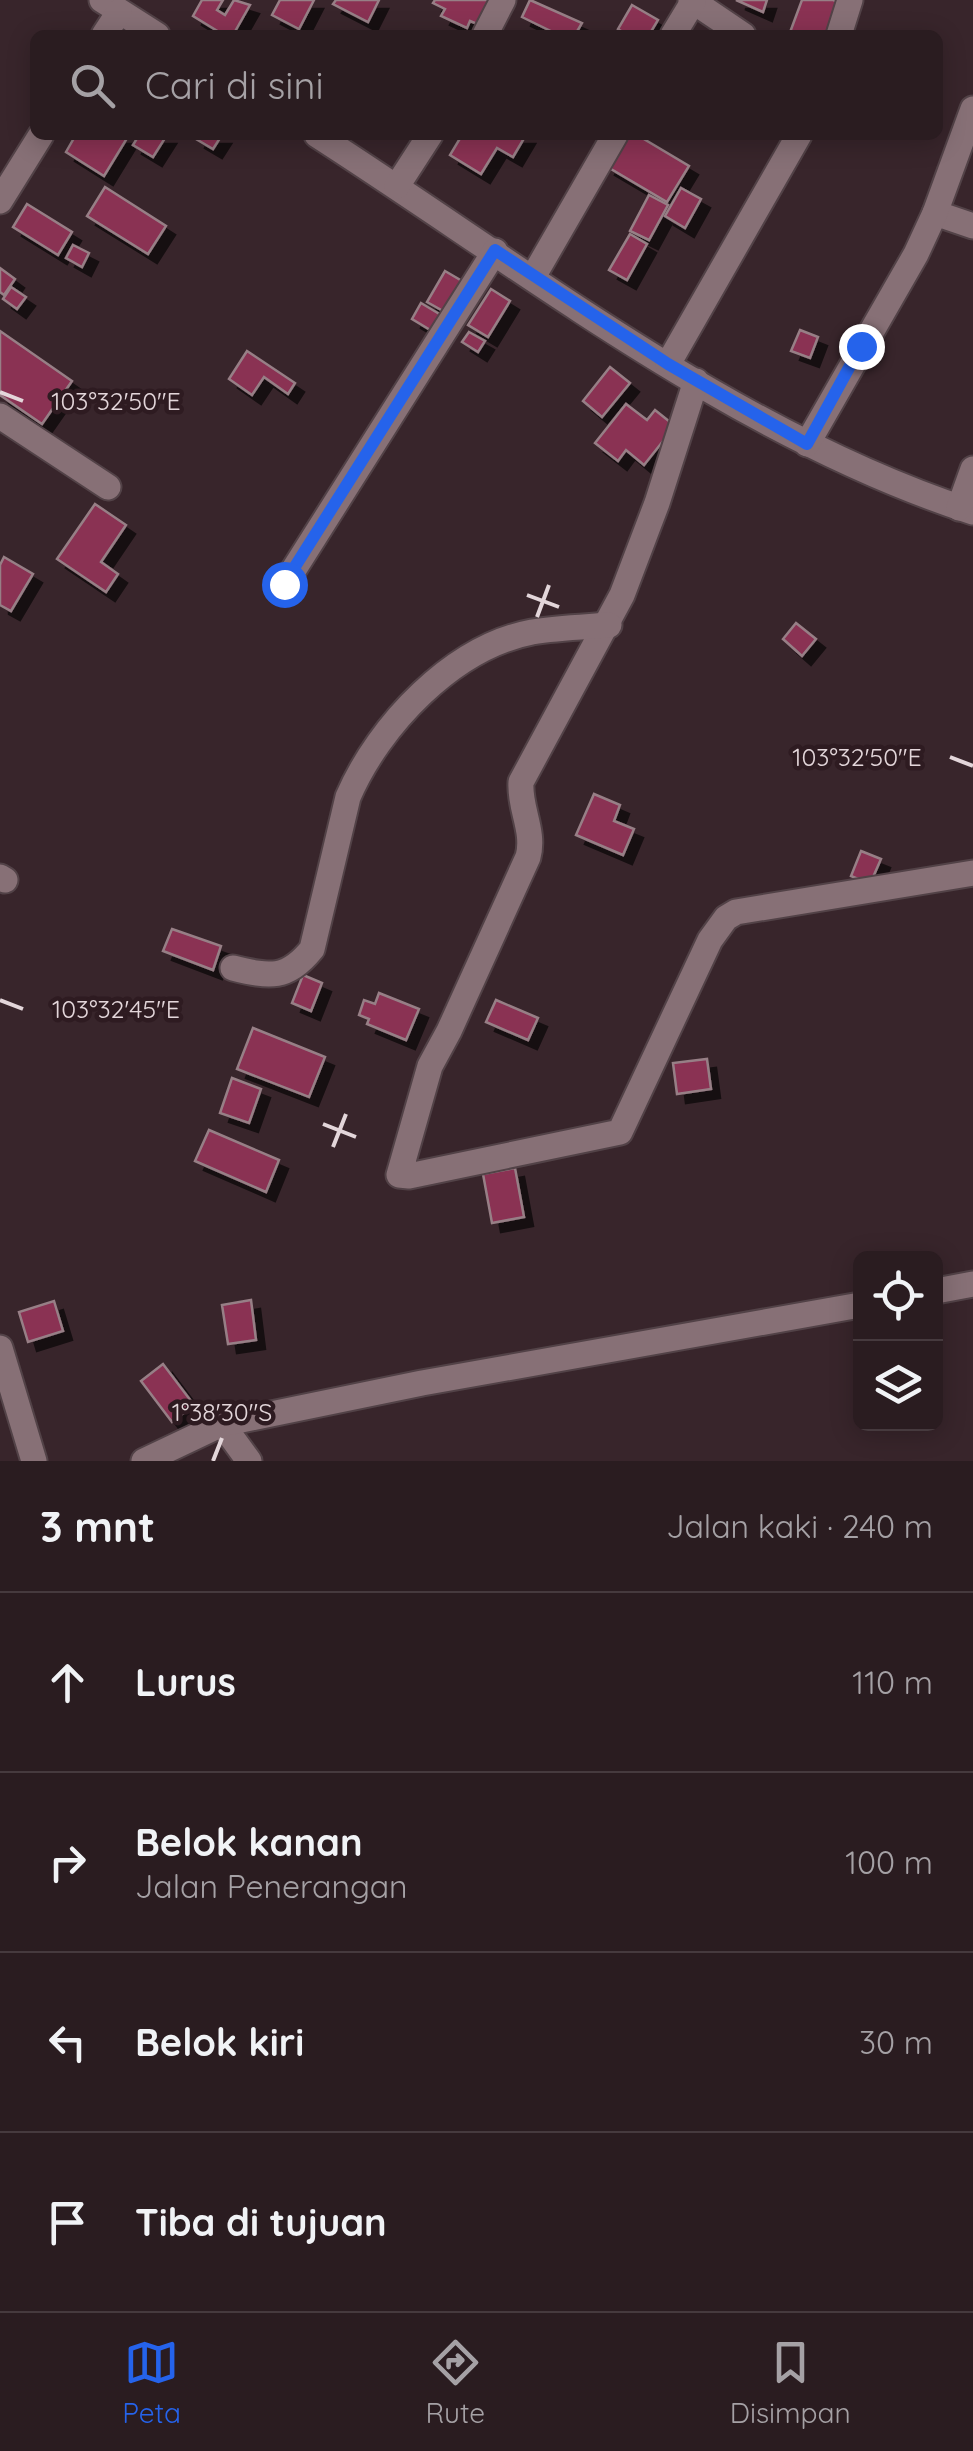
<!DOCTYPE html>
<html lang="id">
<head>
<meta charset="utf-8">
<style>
	:root { --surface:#2a1c20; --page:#322529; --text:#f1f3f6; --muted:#a5a1a5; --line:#463a3e; --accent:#2563eb }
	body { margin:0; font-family:Quicksand,sans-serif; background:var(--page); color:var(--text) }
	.controls { position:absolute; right:30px; bottom:30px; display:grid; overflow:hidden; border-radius:15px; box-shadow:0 5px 25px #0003 }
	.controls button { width:90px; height:90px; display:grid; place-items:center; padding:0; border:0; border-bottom:2px solid var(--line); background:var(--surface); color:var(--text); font:50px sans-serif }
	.stop { position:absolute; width:30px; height:30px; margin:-22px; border:8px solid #2563eb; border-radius:50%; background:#fff }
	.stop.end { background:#2563eb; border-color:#fff; box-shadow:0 2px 10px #0008 }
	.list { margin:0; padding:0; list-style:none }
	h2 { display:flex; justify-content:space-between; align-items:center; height:130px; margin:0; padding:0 40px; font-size:42px }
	h2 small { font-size:32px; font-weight:400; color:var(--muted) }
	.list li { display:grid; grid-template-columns:65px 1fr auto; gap:30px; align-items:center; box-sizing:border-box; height:180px; padding:0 40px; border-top:2px solid var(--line) }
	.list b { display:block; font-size:38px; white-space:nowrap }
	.list p { margin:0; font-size:32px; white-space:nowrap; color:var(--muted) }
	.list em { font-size:32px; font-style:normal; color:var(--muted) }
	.icon { flex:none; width:55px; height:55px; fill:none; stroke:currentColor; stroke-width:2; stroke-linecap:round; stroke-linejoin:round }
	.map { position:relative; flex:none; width:973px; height:1461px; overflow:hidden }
	.search { position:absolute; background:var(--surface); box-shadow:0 5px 25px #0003; left:30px; right:30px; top:30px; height:110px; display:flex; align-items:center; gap:25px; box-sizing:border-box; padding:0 35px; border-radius:15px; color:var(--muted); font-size:38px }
	.sheet { height:850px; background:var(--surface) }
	nav { display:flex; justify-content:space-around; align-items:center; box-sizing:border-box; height:140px; border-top:2px solid var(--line); background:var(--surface); font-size:28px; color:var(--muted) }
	nav a { display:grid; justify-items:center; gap:5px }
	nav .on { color:var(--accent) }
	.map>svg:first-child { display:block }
	.building { fill:#8a3053; stroke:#977f86; stroke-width:2.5; filter:url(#shadow) }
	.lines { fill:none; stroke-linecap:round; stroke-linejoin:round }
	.minor-casing { stroke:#524247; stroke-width:29 }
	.minor { stroke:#877076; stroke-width:25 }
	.route { stroke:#2563eb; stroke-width:12 }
	.ticks { fill:none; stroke:#e3d6da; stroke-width:4 }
	.ticks-label { font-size:25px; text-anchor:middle; fill:#e3d6da; stroke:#2e1b21; stroke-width:9; stroke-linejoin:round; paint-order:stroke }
</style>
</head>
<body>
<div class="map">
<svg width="973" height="1461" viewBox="0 0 973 1461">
	<defs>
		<filter id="shadow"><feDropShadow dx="9" dy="9" stdDeviation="0" flood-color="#0009"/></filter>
	</defs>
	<rect width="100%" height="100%" fill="#38252b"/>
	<g class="building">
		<path d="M202,0H223L217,10L225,15L234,0L250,5L233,35H224L193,16Z"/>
		<path d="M280,0H314L299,29L272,15Z"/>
		<path d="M336,0H379L368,22L333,4Z"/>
		<path d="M435,0H495L482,26L470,21L467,28L441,16L445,9L433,3Z"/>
		<path d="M530,0L582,23L575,35H559L522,17Z"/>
		<path d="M736,0H767L763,12Z"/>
		<path d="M802,0H833L844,4L833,35H789Z"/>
		<path d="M632,5L658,20L649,35H627L618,29Z"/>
		<path d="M68,135H129L104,176L66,152L74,138Z"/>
		<path d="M139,135H167L153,157L133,145Z"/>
		<path d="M198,135H222L213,149L196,139Z"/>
		<path d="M462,135H526L513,157L497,148L481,174L450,155Z"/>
		<path d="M625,135H637L689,166L667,202L606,166Z"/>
		<path d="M105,187L166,226L148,254L87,216Z"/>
		<path d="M681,188L701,199L685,228L665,216Z"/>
		<path d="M649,195L668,205L649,240L630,231Z"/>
		<path d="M27,204L72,232L58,255L13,227Z"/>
		<path d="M630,234L647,244L627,280L609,270Z"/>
		<path d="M73,245L89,253L82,267L66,258Z"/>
		<path d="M0,268L15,279L4,295L0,292Z"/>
		<path d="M445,271L462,281L445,312L427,302Z"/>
		<path d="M11,287L26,297L17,309L3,299Z"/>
		<path d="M491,289L510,301L488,337L468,325Z"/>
		<path d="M421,303L441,315L432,331L412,319Z"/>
		<path d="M800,330L818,337L810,358L791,351Z"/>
		<path d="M0,331L72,381L42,424L0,395Z"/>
		<path d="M469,332L485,341L478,352L462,342Z"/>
		<path d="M247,351L295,383L288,394L264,377L252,395L229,379Z"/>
		<path d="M610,367L630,383L602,417L583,401Z"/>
		<path d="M626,404L647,420L655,410L675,426L644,465L626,450L618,461L595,443Z"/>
		<path d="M95,504L126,525L101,562L118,574L106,592L57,559Z"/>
		<path d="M4,557L33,574L11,611L0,605V565Z"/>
		<path d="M796,623L816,639L802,656L783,639Z"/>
		<path d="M594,794L620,805L614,821L634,829L623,855L576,835Z"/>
		<path d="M861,851L881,859L870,884L851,876Z"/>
		<path d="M172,929L221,946L213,970L163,951Z"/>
		<path d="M303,975L322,983L311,1011L292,1003Z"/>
		<path d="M379,993L419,1009L406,1040L367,1024L369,1019L359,1015L364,1000L375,1004Z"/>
		<path d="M496,1000L538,1018L528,1040L486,1022Z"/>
		<path d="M253,1028L325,1057L309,1097L237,1069Z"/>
		<path d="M707,1059L711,1089L677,1094L673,1063Z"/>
		<path d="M232,1078L261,1089L249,1123L220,1113Z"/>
		<path d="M209,1130L279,1160L266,1192L195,1161Z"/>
		<path d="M515,1168L524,1217L492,1223L483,1174Z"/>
		<path d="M251,1300L256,1340L228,1344L222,1305Z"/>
		<path d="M54,1301L63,1331L28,1342L19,1312Z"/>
		<path d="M163,1364L194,1405L172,1422L141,1381Z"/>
	</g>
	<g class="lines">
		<defs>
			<g id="minor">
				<path d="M102,0L157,35"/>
				<path d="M691,0L743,35"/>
				<path d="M104,35L119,12"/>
				<path d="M485,35L503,0"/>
				<path d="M673,35L693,2"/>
				<path d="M839,35L850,0"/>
				<path d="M317,135C524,268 738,436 973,512"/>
				<path d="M397,186L430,135"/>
				<path d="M0,201L41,135"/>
				<path d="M935,213L973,226"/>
				<path d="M533,277L615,135"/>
				<path d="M668,364L799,135"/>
				<path d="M696,381L657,503L622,595L521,782C519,808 535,831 528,857L449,1031L430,1066L399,1175L409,1176L620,1132L710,940L726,918L736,912L973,873"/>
				<path d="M0,416L108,487"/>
				<path d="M807,444L916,254L935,213L973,109"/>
				<path d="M959,508L973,469"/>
				<path d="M284,585L495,251"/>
				<path d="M0,877L5,880"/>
				<path d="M233,968C270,977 287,980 312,949L348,797C379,725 453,647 532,632C557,628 583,627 609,625"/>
				<path d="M936,1291L973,1284"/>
				<path d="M0,1348L34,1461"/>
				<path d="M222,1424L249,1461"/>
				<path d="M144,1461L222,1424L422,1383L860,1305"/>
			</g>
		</defs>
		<use href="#minor" class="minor-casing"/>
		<use href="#minor" class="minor"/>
	</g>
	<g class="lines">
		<path class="route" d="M284,584L495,250L668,364L807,444L861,346"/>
	</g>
	<path class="ticks" d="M0,392L23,401M527,595L559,607M537,617L549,585M950,757L973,766M0,1000L23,1009M323,1124L356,1137M333,1147L346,1114M213,1461L222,1438"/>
	<g class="ticks-label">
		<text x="116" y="410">103°32'50"E</text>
		<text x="857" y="766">103°32'50"E</text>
		<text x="116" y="1018">103°32'45"E</text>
		<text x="222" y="1421">1°38'30"S</text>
	</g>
</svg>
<div class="controls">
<button><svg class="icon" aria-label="locate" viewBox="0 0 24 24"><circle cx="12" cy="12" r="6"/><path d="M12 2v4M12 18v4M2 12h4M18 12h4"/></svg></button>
<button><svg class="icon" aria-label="layers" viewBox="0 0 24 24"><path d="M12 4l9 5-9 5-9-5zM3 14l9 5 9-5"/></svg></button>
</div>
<div class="stop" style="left:284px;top:584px"></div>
<div class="stop end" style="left:861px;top:346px"></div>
<div class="search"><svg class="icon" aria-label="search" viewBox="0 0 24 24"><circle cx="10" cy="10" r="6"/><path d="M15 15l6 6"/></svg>Cari di sini</div>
</div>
<section class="sheet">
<h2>3 mnt<small>Jalan kaki · 240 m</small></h2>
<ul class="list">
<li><svg class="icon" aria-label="ahead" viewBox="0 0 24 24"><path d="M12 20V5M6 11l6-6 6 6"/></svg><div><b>Lurus</b></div><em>110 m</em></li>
<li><svg class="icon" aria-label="right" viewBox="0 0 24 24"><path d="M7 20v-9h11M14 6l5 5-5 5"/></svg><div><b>Belok kanan</b><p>Jalan Penerangan</p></div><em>100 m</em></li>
<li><svg class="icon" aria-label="left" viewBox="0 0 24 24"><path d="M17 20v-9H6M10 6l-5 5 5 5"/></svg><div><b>Belok kiri</b></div><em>30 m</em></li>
<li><svg class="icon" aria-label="arrive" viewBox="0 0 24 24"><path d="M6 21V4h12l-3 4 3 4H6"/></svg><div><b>Tiba di tujuan</b></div></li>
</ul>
</section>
<nav>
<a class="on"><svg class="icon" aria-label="map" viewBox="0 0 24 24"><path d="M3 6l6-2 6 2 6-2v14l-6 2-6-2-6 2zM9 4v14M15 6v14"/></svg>Peta</a>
<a><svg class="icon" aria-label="directions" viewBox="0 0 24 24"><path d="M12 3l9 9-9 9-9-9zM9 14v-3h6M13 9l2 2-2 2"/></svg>Rute</a>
<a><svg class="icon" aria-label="saved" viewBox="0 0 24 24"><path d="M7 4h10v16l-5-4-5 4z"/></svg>Disimpan</a>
</nav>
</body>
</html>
